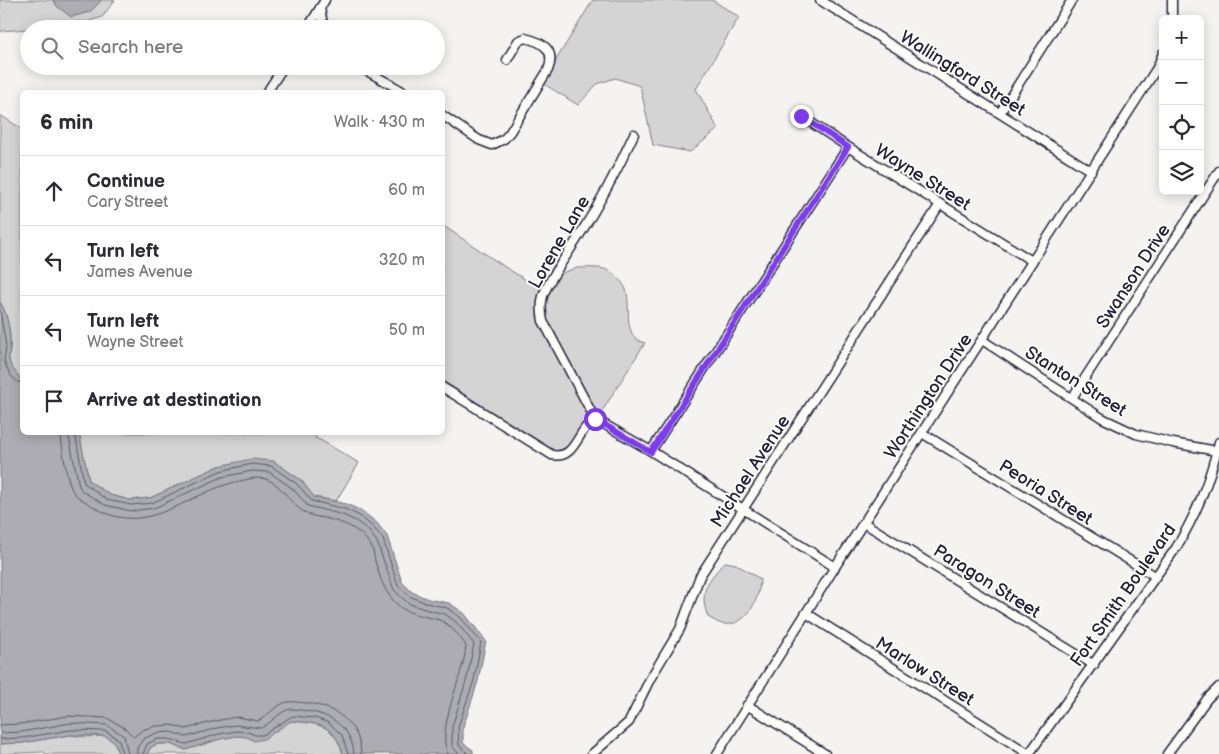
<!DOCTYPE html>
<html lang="en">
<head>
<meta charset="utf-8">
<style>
	:root { --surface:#fff; --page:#f7f7f7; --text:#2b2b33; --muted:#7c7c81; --line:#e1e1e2 }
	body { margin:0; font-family:"Balsamiq Sans",sans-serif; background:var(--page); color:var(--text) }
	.controls { position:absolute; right:15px; top:15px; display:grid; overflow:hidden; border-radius:8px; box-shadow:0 2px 12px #0003 }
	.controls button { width:45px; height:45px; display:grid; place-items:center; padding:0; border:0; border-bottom:1px solid var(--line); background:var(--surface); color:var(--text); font:25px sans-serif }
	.stop { position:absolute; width:15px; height:15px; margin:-11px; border:4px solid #7c3aed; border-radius:50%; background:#fff }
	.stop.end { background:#7c3aed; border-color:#fff; box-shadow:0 1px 5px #0008 }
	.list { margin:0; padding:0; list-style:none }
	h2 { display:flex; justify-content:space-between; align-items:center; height:65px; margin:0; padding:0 20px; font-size:21px }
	h2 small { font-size:16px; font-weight:400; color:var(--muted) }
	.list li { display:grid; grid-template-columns:32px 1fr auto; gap:15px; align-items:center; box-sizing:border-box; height:70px; padding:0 20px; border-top:1px solid var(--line) }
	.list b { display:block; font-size:19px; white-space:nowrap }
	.list p { margin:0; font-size:16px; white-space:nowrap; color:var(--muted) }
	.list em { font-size:16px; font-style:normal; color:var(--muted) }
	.icon { flex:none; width:28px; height:28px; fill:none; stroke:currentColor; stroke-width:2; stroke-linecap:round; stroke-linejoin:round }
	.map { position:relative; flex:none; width:1219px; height:754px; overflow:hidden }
	.search { position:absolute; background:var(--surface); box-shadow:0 2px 12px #0003; left:20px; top:20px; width:425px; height:55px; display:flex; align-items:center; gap:12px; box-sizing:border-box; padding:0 18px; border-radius:28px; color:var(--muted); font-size:19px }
	.panel { position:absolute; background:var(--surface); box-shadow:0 2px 12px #0003; left:20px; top:90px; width:425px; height:345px; border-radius:8px }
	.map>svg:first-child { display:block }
	.green { fill:#d5d4d5; stroke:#7c7b88 }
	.water { fill:#acacb2; stroke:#757582 }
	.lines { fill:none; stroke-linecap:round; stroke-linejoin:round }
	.shore { stroke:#59596b; stroke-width:1 }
	.minor-casing { stroke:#22223b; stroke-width:11 }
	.minor { stroke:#fdfcf7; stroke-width:8 }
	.route { stroke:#7c3aed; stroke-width:6 }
	.labels { text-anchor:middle; stroke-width:4; stroke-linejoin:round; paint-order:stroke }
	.street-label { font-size:18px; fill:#22223b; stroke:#fdfcf7 }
</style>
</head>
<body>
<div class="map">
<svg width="1219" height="754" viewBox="0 0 1219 754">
	<rect width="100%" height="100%" fill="#f4f3ef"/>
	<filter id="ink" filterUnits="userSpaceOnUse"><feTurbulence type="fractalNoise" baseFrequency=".02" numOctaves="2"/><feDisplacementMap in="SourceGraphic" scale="10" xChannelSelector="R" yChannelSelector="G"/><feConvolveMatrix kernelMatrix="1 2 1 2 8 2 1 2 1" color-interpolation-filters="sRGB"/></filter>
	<g filter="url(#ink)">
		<g class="green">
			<path d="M0,0H53L58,7L90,12L101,0H115L102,17L86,22L63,21L67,29H29L1,31L0,33Z"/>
			<path d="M593,0H712L739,17L696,89L718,129L690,152L653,145L640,86L615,78L597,84L578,105L544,84L551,72L556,60Z"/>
			<path d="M0,115L22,129V380C18,375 10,367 9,360C8,357 10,352 10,348C11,334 8,314 0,302Z"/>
			<path d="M442,225L508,269L541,289L537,310L539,323L590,418C580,428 570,454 554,451L443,381Z"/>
			<path d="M577,268C588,268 602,266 611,272C616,275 625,285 626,290C632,308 621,337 645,343L599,416L547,319C544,304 547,288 558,276C562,272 571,270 577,268Z"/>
			<path d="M79,433H318L315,438L322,441L359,463L336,501L314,497L301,480L273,461L219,466L150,498L130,500L110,495L89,481Z"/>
			<path d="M725,562L736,564L760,579C760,599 747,627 723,624C717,623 712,619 708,617C698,592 708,580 725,562Z"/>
			<path d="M291,721C319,724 334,724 343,754H147L151,747L158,744H170L186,750L220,739L237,736L247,737L254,740Z"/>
			<path d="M70,735L85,737L105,736L115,743L118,754H46L43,752L0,754V744L22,743Z"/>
		</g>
		<g class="water">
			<path d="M53,0H101V1L90,12L71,17L58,7Z"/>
			<path d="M0,302C8,314 11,334 10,348C10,352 8,357 9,360C10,367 18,375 22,380V432L79,433L89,481L110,495L130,500L150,498L219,466L251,459L273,461L301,480L314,497L346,504L362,511L377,523L387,536L402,582L412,592L428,599L449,603L464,613L486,641L478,681L463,728V743L473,750V754H343C335,725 319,723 291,721L264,739L254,741L247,737L237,736L220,739L186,750L170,744H158L151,747L147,754H118L115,743L105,736L70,735L22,743L0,744Z"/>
		</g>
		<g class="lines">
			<g class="shore">
				<path d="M0,311L6,346L4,362L11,376L18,382L22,383"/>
				<path d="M61,432C61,444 67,482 73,492C77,498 85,501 91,505C146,542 188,491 240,481C248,479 258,477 266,479C284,485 290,506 306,513C311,516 318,517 324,518C342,522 359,528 369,543C373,548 374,555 375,561C381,580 384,593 400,607C411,615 426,616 439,620C450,624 460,636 466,646C464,676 435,730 448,754"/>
				<path d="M68,432L79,486L82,491L105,505L131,511L154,508L222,477L252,471L269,472L292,488L308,506L343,515L356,521L369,531L377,542L394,590L408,603L424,609L445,614L456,622L474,644L467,678L452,727V746L459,754"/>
				<path d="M75,432L84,483L107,500L131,505L152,503L220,471L252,464L271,466L297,484L312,501L345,509L360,516L373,527L383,539L398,586L411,597L427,603L447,608L460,617L481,642L474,680L458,727L459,745L468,754"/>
				<path d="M0,725L20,724L68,716L107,718L125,728L134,737L142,730L156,726L171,725L186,729L215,721L237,717L258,721C268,716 276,704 288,702C294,701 301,703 307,703C335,707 360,723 361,754"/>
				<path d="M0,733L21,732L70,723L107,725L124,736L128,754"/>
				<path d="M0,739L22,738L70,730L106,731L119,740L122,754"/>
				<path d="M137,754V748L143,739L156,733L171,732L186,737L217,728L236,725L261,728C270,724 277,714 287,710C292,708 300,710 306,711C330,714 352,727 354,754"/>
				<path d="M143,754L147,744L157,739H169L186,744L219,734L237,731L248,732L255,735H263L292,716L315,718L329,723L342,735L348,754"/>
			</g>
			<defs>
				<g id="minor">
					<path d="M820,0L1091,171"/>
					<path d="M320,8L324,29"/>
					<path d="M1172,19V0"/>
					<path d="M307,29L325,0"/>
					<path d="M358,66L404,92"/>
					<path d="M267,92L284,66"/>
					<path d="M1000,113L1072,0"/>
					<path d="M442,115L479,140L492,145L504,139L510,132L548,70C556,50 543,42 525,38L518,41L507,60"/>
					<path d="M801,116L848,147L1032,261"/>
					<path d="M982,340L1102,418L1136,434L1173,443L1217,451"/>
					<path d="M442,387L552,455C572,459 576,439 586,427C589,424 593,422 595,419"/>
					<path d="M1072,398L1219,171"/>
					<path d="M595,419L543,321C541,311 540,301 545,291C554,272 568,254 579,236C600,203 618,169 634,134"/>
					<path d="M595,419L651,451L835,567"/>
					<path d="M922,433L1155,576"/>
					<path d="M651,451L848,147"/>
					<path d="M864,523L1094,665"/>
					<path d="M806,613L1029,754L1176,548C1197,513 1209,482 1219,442"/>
					<path d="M747,705L825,754"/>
					<path d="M592,754L629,722L650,679L680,629L700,576L940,204"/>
					<path d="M717,754L835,567L1157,68L1163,53"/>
					<path d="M1167,754L1207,699L1219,687"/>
				</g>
			</defs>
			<use href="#minor" class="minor-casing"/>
			<use href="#minor" class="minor"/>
		</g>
	</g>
	<g class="lines" filter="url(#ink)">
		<path class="route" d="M595,419L651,452L848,147L801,116"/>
	</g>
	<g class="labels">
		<g class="street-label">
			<text transform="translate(963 73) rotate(32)" y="6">Wallingford Street</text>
			<text transform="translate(923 177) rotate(32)" y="6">Wayne Street</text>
			<text transform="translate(559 242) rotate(-60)" y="6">Lorene Lane</text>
			<text transform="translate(1133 276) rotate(-57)" y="6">Swanson Drive</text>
			<text transform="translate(1076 381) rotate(32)" y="6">Stanton Street</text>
			<text transform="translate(928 396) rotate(-57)" y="6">Worthington Drive</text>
			<text transform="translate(750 471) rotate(-57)" y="6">Michael Avenue</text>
			<text transform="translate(1046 492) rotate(32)" y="6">Peoria Street</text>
			<text transform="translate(987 581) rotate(32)" y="6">Paragon Street</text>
			<text transform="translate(1123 595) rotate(-55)" y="6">Fort Smith Boulevard</text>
			<text transform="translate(925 671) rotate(32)" y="6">Marlow Street</text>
		</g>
	</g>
</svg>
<div class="controls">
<button>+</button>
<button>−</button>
<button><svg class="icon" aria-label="locate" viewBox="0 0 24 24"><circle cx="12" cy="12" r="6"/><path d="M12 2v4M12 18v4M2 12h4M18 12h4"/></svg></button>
<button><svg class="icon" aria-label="layers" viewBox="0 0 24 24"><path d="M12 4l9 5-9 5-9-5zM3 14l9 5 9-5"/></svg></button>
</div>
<div class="stop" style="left:595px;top:419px"></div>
<div class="stop end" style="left:801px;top:116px"></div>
<div class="search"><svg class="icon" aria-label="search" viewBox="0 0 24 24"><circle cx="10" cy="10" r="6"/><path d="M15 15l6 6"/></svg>Search here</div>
<section class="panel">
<h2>6 min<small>Walk · 430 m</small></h2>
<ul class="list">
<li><svg class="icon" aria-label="ahead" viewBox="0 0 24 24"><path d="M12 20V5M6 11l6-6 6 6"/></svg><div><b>Continue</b><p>Cary Street</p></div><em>60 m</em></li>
<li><svg class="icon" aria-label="left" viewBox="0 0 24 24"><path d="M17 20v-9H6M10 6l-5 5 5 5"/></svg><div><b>Turn left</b><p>James Avenue</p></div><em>320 m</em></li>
<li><svg class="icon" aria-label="left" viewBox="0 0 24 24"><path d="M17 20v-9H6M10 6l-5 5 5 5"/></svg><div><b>Turn left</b><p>Wayne Street</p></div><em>50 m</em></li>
<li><svg class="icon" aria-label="arrive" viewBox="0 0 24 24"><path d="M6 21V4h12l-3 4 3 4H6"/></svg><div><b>Arrive at destination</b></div></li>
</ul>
</section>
</div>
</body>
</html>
